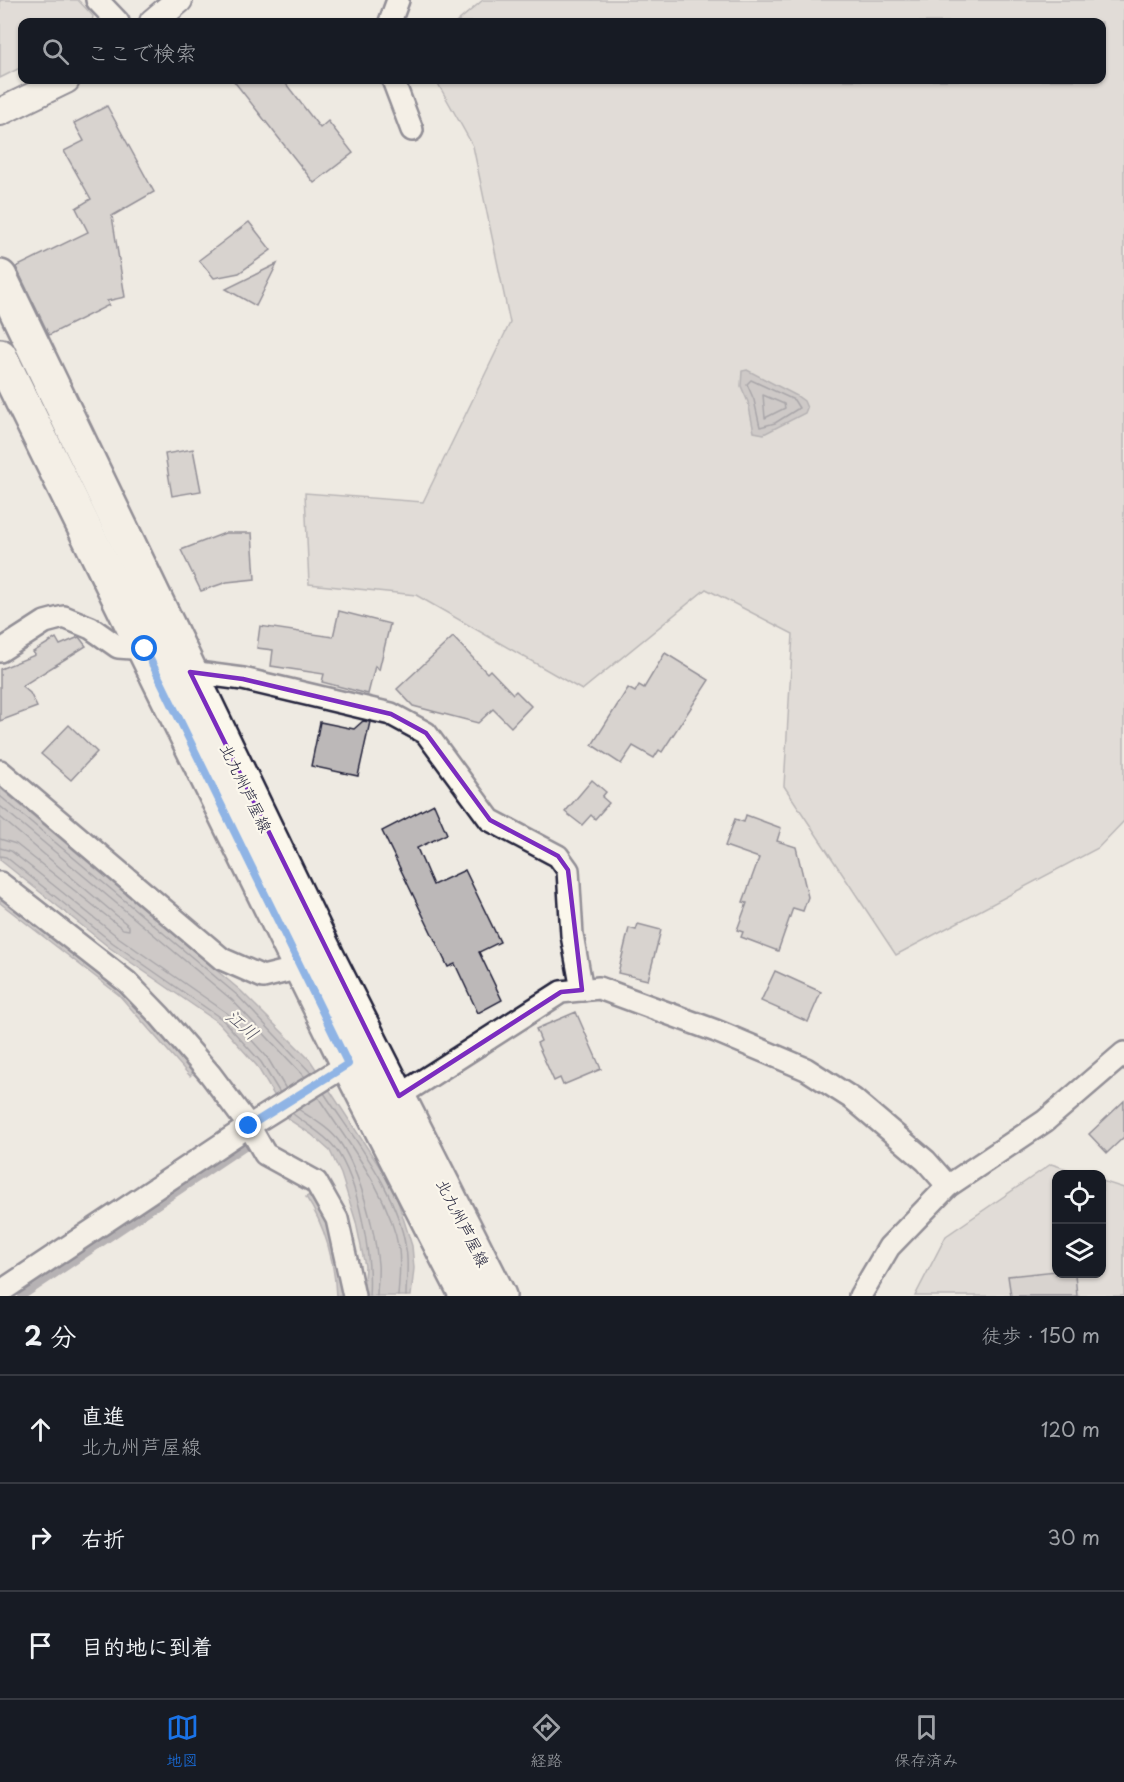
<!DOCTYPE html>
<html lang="ja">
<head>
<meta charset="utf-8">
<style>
	:root { --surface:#171b24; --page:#20242c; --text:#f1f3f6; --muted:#9ea1a6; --line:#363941; --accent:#1a73e8 }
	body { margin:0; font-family:"Playpen Sans","Klee One",sans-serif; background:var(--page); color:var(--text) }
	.controls { position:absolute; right:18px; bottom:18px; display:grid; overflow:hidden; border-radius:12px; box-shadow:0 2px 4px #0004 }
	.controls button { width:54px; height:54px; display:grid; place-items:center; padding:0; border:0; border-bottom:2px solid var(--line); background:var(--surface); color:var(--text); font:30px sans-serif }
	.stop { position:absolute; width:18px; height:18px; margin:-14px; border:4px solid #1a73e8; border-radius:50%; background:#fff }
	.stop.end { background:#1a73e8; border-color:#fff; box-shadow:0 2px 6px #0008 }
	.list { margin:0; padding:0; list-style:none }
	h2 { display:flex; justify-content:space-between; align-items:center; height:78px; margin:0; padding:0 24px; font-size:26px }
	h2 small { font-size:20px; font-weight:400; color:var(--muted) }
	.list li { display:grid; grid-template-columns:39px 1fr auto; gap:18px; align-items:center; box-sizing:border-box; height:108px; padding:0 24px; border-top:2px solid var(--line) }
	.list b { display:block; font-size:22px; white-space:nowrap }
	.list p { margin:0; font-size:20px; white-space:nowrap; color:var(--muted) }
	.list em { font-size:20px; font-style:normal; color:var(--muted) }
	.icon { flex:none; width:33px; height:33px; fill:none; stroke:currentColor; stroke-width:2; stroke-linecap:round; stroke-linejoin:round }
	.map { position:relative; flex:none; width:1124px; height:1296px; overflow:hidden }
	.search { position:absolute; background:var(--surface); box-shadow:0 2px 4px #0004; left:18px; right:18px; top:18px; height:66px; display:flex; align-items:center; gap:15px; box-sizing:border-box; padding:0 21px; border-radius:12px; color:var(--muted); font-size:22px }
	.sheet { height:402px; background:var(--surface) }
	nav { display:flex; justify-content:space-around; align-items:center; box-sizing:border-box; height:84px; border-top:2px solid var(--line); background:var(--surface); font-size:16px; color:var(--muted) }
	nav a { display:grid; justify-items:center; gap:3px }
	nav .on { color:var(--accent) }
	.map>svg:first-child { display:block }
	.green { fill:#d0cdc9; stroke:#797882; stroke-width:1.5 }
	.water { fill:#a6a3a7; stroke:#716f7c; stroke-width:1.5 }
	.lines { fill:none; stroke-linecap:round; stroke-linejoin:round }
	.shore { stroke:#575666; stroke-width:1.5 }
	.stream { stroke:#716f7c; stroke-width:8 }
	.building { fill:#bcb8b8; stroke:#22223b; stroke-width:1.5 }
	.minor-casing { stroke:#22223b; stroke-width:26 }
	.tertiary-casing { stroke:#22223b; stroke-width:30 }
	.primary-casing { stroke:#22223b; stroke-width:38 }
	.minor { stroke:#fbf7ec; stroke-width:21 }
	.tertiary { stroke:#fbf7ec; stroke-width:26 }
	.primary { stroke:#fbf7ec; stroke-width:33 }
	.route { stroke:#1a73e8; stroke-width:8 }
	.marked { fill:none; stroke:#7b2cbf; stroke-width:4.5; stroke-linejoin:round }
	.labels { text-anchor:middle; stroke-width:4.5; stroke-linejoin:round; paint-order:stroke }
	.street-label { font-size:16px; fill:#22223b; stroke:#fbf7ec }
	.water-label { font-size:18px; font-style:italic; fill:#575666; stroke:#fbf7ec }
</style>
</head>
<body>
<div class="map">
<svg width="1124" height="1296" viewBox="0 0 1124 1296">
	<rect width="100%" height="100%" fill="#eeeae2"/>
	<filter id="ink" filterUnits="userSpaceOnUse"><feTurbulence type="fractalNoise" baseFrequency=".0167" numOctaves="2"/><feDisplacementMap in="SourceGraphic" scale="12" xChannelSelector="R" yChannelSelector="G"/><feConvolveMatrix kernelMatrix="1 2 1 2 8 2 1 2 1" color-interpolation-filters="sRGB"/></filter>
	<g filter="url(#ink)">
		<g class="green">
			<path d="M0,0H78L93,16L92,22H22V67L0,78Z"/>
			<path d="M483,0H1124V821L1098,848L896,955L784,786L793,634L706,589L582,690L416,595L309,584L305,493L423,502L510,323L473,146L436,80H1102V22H457Z"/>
			<path d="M1051,1164L1083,1174H1056V1274H1102V1181L1124,1188V1296H915L946,1236Z"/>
		</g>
		<g class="water">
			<path d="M747,370L797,396L804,401L807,408L805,413L764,434L754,432L748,402L741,386L742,371Z"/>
			<path d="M0,788L241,991L310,1060L394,1189L412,1246L414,1268L411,1296H363L365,1266L356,1222L341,1174L330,1151L311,1134L288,1119L257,1066L219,1023L110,948L0,860Z"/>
			<path d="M0,895L129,998L193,1073L190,1076L119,995L0,903Z"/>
			<path d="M310,1195C330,1220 342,1264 342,1296H336C335,1263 325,1225 306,1197Z"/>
		</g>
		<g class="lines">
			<g class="shore">
				<path d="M751,380L794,400L799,408L775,423L760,427L754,400L747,384Z"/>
				<path d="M763,395L784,404L785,408L765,418Z"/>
				<path d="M0,796L237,995L311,1073"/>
				<path d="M0,806L232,1000L305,1077"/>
				<path d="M0,817L129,926V930L123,929L16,844L0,839"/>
				<path d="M0,848L11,851L118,937L227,1013L267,1057L286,1089"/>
				<path d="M0,856L6,857L113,943L222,1019L261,1062L280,1093"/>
				<path d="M324,1093C356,1142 397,1190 406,1249C409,1265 406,1280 406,1296"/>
				<path d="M318,1097C349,1145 389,1192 399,1250C401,1266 399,1280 398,1296"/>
				<path d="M298,1109C313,1119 331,1129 341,1144C360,1173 375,1229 378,1264C379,1274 377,1286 377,1296"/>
				<path d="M292,1113C306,1125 324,1133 335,1148C359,1182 372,1255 369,1296"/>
			</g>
			<path class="stream" d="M22,1296L245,1146"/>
		</g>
		<g class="building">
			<path d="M233,80H283L320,128L328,121L353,153L314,183Z"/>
			<path d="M107,106L154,192L112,216L125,297L107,301L109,305L49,335L16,267L88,232L76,208L91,199L64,151L84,141L74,123Z"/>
			<path d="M249,222L271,250L239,273L214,278L199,260Z"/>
			<path d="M277,264L256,306L226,289Z"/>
			<path d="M193,449L201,491L172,496L165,454Z"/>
			<path d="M225,533H252L255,579L227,582L201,591L181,550Z"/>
			<path d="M339,611L390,624L379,670L375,666L368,694L322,682L324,674L271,666L273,650L257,648L260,626L333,637Z"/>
			<path d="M79,637L86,646L22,686L30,693L37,707L0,721V669L35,655L33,652L56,638L60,645Z"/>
			<path d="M453,637L487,673L490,670L513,694L516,691L531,706L511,727L493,709L478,723L413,706L397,689Z"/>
			<path d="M665,653L709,680L662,752L659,750L654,758L633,746L621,764L592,745L628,688L635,692L639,685L644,688Z"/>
			<path d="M363,721L370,722L358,776L311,766L320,722L354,729Z"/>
			<path d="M69,725L97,752L71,780L41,754Z"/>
			<path d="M592,780L606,792L602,797L609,803L595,819L591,815L582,825L565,812Z"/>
			<path d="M434,804L447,834L417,848L433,885L465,870L500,942L479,952L502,1000L478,1013L455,964L448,967L382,831Z"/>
			<path d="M746,815L781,828L777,841L796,847L808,897L803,911L793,908L778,951L741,937L743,932L737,930L747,903L743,902L759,858L725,846L735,819L744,822Z"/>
			<path d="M638,924L661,930L648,980L618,973L629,928L636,930Z"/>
			<path d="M775,971L821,992L808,1022L761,1001Z"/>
			<path d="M576,1012L601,1069L563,1085L560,1078L554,1081L537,1043L541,1041L536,1029Z"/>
			<path d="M1124,1101V1137L1107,1153L1089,1134Z"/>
			<path d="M1056,1271V1274H1075L1077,1296H1011L1008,1276Z"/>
		</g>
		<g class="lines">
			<defs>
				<g id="minor">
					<path d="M97,0L118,22"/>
					<path d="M390,22L398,0"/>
					<path d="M393,80L412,130"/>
					<path d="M0,651L45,622L64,617L91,628L118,647L145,649"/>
					<path d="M190,672L243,679L391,714L426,733L490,820L558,856L568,870L572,935L582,990"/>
					<path d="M0,771L222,959L263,977L312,965"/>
					<path d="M0,883L127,982L160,1016L210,1074L249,1126L265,1154L316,1182L337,1219L354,1296"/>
					<path d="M399,1096L561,992L599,988L716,1031L806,1069L853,1099L926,1161L948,1186"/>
					<path d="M0,1292L249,1126L348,1064"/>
					<path d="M860,1296L889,1247L948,1186L1045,1121L1124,1053"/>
				</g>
				<g id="tertiary">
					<path d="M153,22L179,0"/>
					<path d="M0,112L66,80"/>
				</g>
				<g id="primary">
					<path d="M0,277L328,958L499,1296"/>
					<path d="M0,356L348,1064L467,1296"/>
				</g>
			</defs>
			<use href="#minor" class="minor-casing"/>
			<use href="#tertiary" class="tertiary-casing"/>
			<use href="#primary" class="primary-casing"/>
			<use href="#minor" class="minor"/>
			<use href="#tertiary" class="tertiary"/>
			<use href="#primary" class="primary"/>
		</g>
	</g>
	<g class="lines" filter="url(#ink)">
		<path class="route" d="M145,649L348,1064L249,1126"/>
	</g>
	<path d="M0 0H1124V1296H0ZM190,672L243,679L391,714L426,733L490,820L558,856L568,870L582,990L561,992L399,1096Z" fill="#eeeae2" fill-opacity=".55" fill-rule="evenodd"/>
	<path class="marked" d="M190,672L243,679L391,714L426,733L490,820L558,856L568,870L582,990L561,992L399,1096Z"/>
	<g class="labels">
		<g class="street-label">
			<text transform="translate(246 788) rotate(64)" y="6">北九州芦屋線</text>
			<text transform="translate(463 1223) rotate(63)" y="6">北九州芦屋線</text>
		</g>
		<g class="water-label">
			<text transform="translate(242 1025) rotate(41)" y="6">江川</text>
		</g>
	</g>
</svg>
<div class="controls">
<button><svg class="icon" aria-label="locate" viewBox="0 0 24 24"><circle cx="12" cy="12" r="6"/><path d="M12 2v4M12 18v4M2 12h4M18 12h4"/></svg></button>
<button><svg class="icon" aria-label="layers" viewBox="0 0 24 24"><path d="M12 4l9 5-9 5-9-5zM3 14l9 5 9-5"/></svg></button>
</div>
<div class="stop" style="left:145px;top:649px"></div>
<div class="stop end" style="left:249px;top:1126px"></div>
<div class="search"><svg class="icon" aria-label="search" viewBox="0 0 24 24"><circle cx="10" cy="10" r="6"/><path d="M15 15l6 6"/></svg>ここで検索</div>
</div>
<section class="sheet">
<h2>2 分<small>徒歩 · 150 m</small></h2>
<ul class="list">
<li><svg class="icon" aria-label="ahead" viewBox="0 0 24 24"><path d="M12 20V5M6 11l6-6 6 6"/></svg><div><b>直進</b><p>北九州芦屋線</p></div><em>120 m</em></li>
<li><svg class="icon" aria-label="right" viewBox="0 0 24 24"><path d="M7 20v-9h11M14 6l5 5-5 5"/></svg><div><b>右折</b></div><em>30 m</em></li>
<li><svg class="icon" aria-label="arrive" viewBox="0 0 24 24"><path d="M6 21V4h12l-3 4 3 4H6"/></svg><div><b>目的地に到着</b></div></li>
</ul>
</section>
<nav>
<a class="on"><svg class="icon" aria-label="map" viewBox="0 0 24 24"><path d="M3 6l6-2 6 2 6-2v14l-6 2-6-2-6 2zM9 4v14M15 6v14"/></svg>地図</a>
<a><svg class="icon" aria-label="directions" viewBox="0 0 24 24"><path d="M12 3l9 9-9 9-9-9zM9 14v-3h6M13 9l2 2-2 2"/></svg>経路</a>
<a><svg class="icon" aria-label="saved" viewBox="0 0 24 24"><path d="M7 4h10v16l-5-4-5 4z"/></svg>保存済み</a>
</nav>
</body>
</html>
